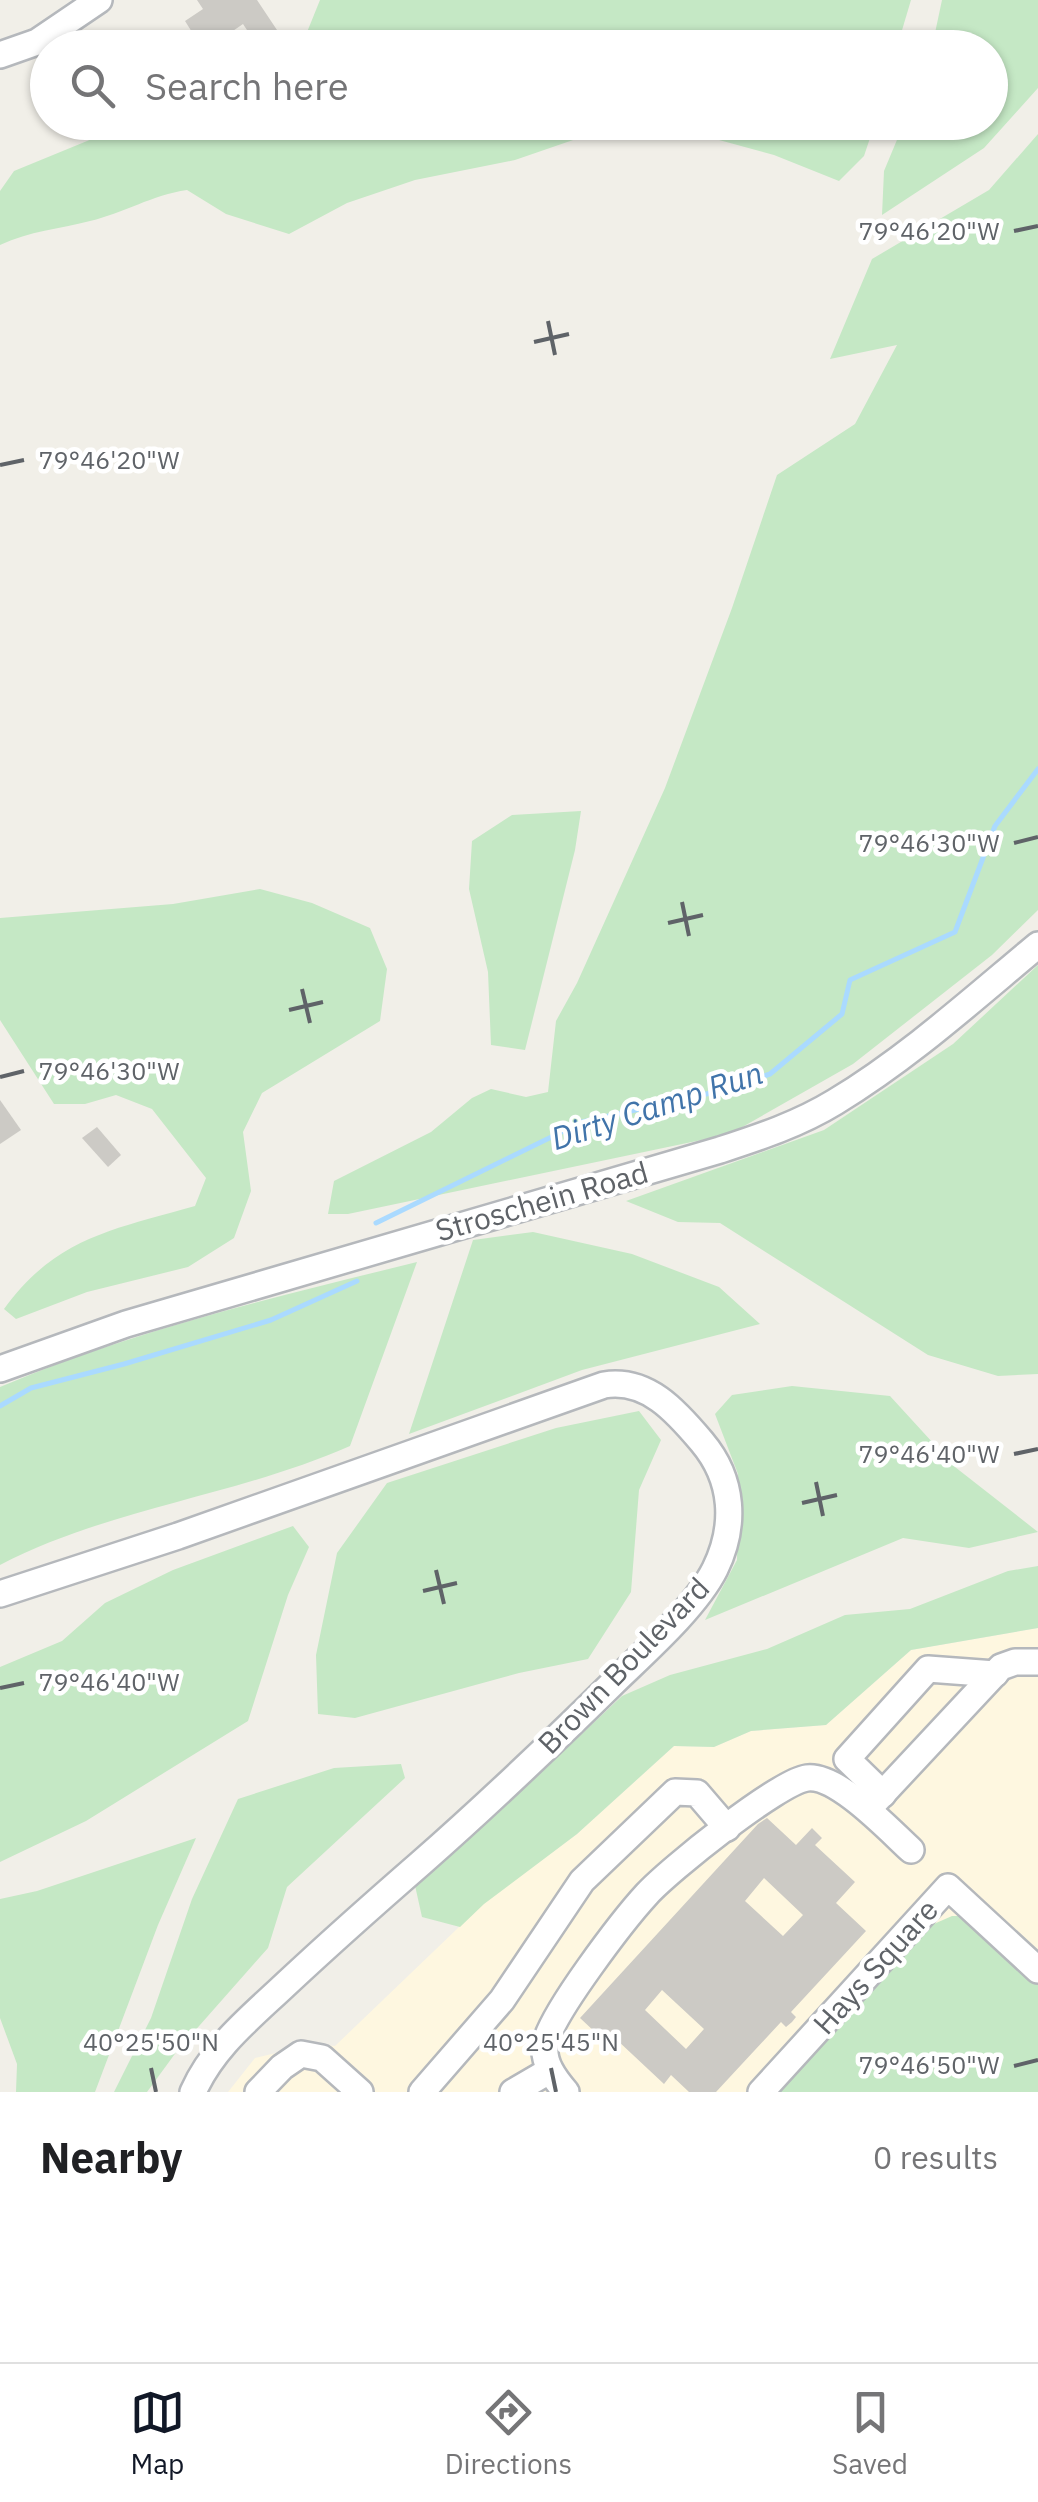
<!DOCTYPE html>
<html lang="en">
<head>
<meta charset="utf-8">
<style>
	:root { --surface:#fff; --page:#f2f2f2; --text:#202124; --muted:#757577; --line:#e0e0e0; --accent:#111827 }
	body { margin:0; font-family:"IBM Plex Sans",sans-serif; background:var(--page); color:var(--text) }
	.list { margin:0; padding:0; list-style:none }
	h2 { display:flex; justify-content:space-between; align-items:center; height:130px; margin:0; padding:0 40px; font-size:42px }
	h2 small { font-size:32px; font-weight:400; color:var(--muted) }
	.icon { flex:none; width:55px; height:55px; fill:none; stroke:currentColor; stroke-width:2; stroke-linecap:round; stroke-linejoin:round }
	.map { position:relative; flex:none; width:1038px; height:2092px; overflow:hidden }
	.search { position:absolute; background:var(--surface); box-shadow:0 2px 8px #0004; left:30px; right:30px; top:30px; height:110px; display:flex; align-items:center; gap:25px; box-sizing:border-box; padding:0 35px; border-radius:55px; color:var(--muted); font-size:38px }
	.sheet { height:270px; background:var(--surface) }
	nav { display:flex; justify-content:space-around; align-items:center; box-sizing:border-box; height:140px; border-top:2px solid var(--line); background:var(--surface); font-size:28px; color:var(--muted) }
	nav a { display:grid; justify-items:center; gap:5px }
	nav .on { color:var(--accent) }
	.map>svg:first-child { display:block }
	.commercial { fill:#fef7e0 }
	.green { fill:#c5e8c5 }
	.lines { fill:none; stroke-linecap:round; stroke-linejoin:round }
	.stream { stroke:#aadaff; stroke-width:5 }
	.building { fill:#cccac5; fill-rule:evenodd }
	.minor-casing { stroke:#b5b8bc; stroke-width:30 }
	.minor { stroke:#fff; stroke-width:25 }
	.ticks { fill:none; stroke:#5f6368; stroke-width:4 }
	.labels { text-anchor:middle; stroke-width:9; stroke-linejoin:round; paint-order:stroke }
	.street-label { font-size:30px; fill:#5f6368; stroke:#fff }
	.water-label { font-size:32px; font-style:italic; fill:#4174aa; stroke:#fff }
	.ticks-label { font-size:25px; text-anchor:middle; fill:#5f6368; stroke:#fff; stroke-width:9; stroke-linejoin:round; paint-order:stroke }
</style>
</head>
<body>
<div class="map">
<svg width="1038" height="2092" viewBox="0 0 1038 2092">
	<rect width="100%" height="100%" fill="#f1efe8"/>
	<path class="commercial" d="M1038,1628V2092H228L255,2058L314,2044L335,2046L483,1904L577,1834L674,1746L714,1747L751,1731L826,1725L911,1650Z"/>
	<g class="green">
		<path d="M320,0H911L897,47H301Z"/>
		<path d="M942,0H1038V88L984,148L882,215L884,171L904,123L990,122V48L932,47Z"/>
		<path d="M120,122H874L875,123L864,156L839,181L774,155L686,131L576,139L515,160L415,180L347,203L289,234L226,214L187,190C152,195 124,213 90,221C59,229 30,231 0,245V191L14,171L109,132Z"/>
		<path d="M1038,134V910L992,955L853,1064L730,1134L348,1214H328L334,1181L431,1132L472,1098L491,1089L526,1097L548,1092L556,1021L577,983L665,788L732,608L777,475L855,424L897,345L830,359L872,259L989,190Z"/>
		<path d="M581,811L575,850L525,1050L491,1045L488,972L469,889L472,841L512,815Z"/>
		<path d="M260,889L312,903L370,928L387,969L380,1021L262,1093L243,1132L251,1191L234,1238L188,1267L87,1292L16,1319L4,1309C56,1237 115,1229 195,1206L206,1178L152,1109L116,1095L85,1104H54L0,1020V918L173,904Z"/>
		<path d="M1038,965V1374L998,1376L928,1355L720,1223L678,1222L626,1201L824,1130L953,1044Z"/>
		<path d="M533,1232L632,1254L719,1287L760,1324L582,1370L409,1434L473,1240Z"/>
		<path d="M417,1262L350,1446C237,1496 109,1508 0,1565V1387C134,1330 276,1297 417,1262Z"/>
		<path d="M792,1386L890,1396L955,1467L1038,1532L969,1548L903,1538L705,1620L737,1560L738,1474L715,1414L732,1395Z"/>
		<path d="M639,1411L661,1440L639,1490L631,1592L588,1659L519,1673L355,1718L318,1714L316,1655L337,1553L387,1483L556,1428Z"/>
		<path d="M293,1526L309,1547L288,1595L248,1721L86,1821L0,1862V1667L62,1641L105,1603L173,1570Z"/>
		<path d="M1038,1566V1628L911,1650L826,1725L751,1731L714,1747L674,1746L577,1834L484,1904L460,1927L422,1917L414,1881L497,1814L622,1696L670,1675L767,1649L845,1615L910,1609L1008,1571Z"/>
		<path d="M401,1764L405,1778L287,1887L268,1948L177,2051L147,2092H114L151,2018L192,1899L238,1799L334,1768Z"/>
		<path d="M196,1838L158,1925L95,2092H16L17,2064L0,2018V1899L37,1891Z"/>
		<path d="M952,1916H965L1038,1979V2092H775L927,1927Z"/>
	</g>
	<g class="lines">
		<g class="stream">
			<path d="M376,1223L582,1122L715,1092L770,1074L842,1014L850,980L955,932L995,826L1038,769"/>
			<path d="M0,1406L31,1388L124,1364L271,1320L357,1281"/>
		</g>
	</g>
	<g class="building">
		<path d="M197,0H257L289,48H259L243,24L208,48H202L185,21L203,9Z"/>
		<path d="M0,1100L21,1130L0,1144Z"/>
		<path d="M97,1127L121,1155L108,1167L82,1138Z"/>
		<path d="M767,1818L796,1845L812,1828L822,1838L815,1845L855,1882L836,1903L866,1931L791,2012L796,2017L792,2022L786,2027L781,2022L716,2092H689L671,2075L664,2084L617,2040L611,2047L580,2018L758,1824ZM764,1878L803,1915L783,1936L745,1901ZM662,1990L704,2029L686,2049L645,2010Z"/>
	</g>
	<g class="lines">
		<defs>
			<g id="minor">
				<path d="M0,55L37,42L99,0"/>
				<path d="M0,1369L126,1324L720,1150C760,1137 799,1124 835,1102C908,1058 973,999 1038,945"/>
				<path d="M0,1594L178,1536L604,1385C647,1378 676,1411 702,1442C734,1480 736,1526 715,1569C696,1607 645,1652 614,1682C551,1744 487,1805 421,1863C375,1903 330,1943 286,1984C250,2018 213,2047 193,2092"/>
				<path d="M883,1794L847,1759L928,1669L995,1674"/>
				<path d="M873,1804L1001,1667L1015,1662H1038"/>
				<path d="M258,2092L282,2067L301,2054L322,2058L360,2092"/>
				<path d="M422,2092L502,2000L582,1881L675,1792L697,1793L727,1828"/>
				<path d="M513,2092L549,2071"/>
				<path d="M566,2092C554,2078 543,2063 545,2045C550,2015 624,1919 647,1894C669,1870 778,1782 807,1778C837,1774 889,1830 911,1850"/>
				<path d="M761,2092L948,1887L1038,1970"/>
			</g>
		</defs>
		<use href="#minor" class="minor-casing"/>
		<use href="#minor" class="minor"/>
	</g>
	<path class="ticks" d="M1014,231L1038,226M548,321L555,355M534,342L569,334M0,465L24,460M1014,843L1038,837M682,902L689,936M668,923L703,915M302,989L310,1023M289,1010L323,1002M0,1077L24,1071M1014,1454L1038,1449M816,1482L823,1516M802,1503L837,1495M436,1570L444,1604M423,1591L457,1583M0,1688L24,1683M1014,2066L1038,2060M151,2068L156,2092M551,2068L556,2092"/>
	<g class="labels">
		<g class="street-label">
			<text transform="translate(542 1202) rotate(-16)" y="10">Stroschein Road</text>
			<text transform="translate(624 1666) rotate(-46)" y="10">Brown Boulevard</text>
			<text transform="translate(876 1967) rotate(-48)" y="10">Hays Square</text>
		</g>
		<g class="water-label">
			<text transform="translate(657 1106) rotate(-18)" y="11">Dirty Camp Run</text>
		</g>
	</g>
	<g class="ticks-label">
		<text x="929" y="240">79°46'20"W</text>
		<text x="109" y="469">79°46'20"W</text>
		<text x="929" y="852">79°46'30"W</text>
		<text x="109" y="1080">79°46'30"W</text>
		<text x="929" y="1463">79°46'40"W</text>
		<text x="109" y="1691">79°46'40"W</text>
		<text x="151" y="2051">40°25'50"N</text>
		<text x="551" y="2051">40°25'45"N</text>
		<text x="929" y="2074">79°46'50"W</text>
	</g>
</svg>
<div class="search"><svg class="icon" aria-label="search" viewBox="0 0 24 24"><circle cx="10" cy="10" r="6"/><path d="M15 15l6 6"/></svg>Search here</div>
</div>
<section class="sheet">
<h2>Nearby<small>0 results</small></h2>
<ul class="list">
</ul>
</section>
<nav>
<a class="on"><svg class="icon" aria-label="map" viewBox="0 0 24 24"><path d="M3 6l6-2 6 2 6-2v14l-6 2-6-2-6 2zM9 4v14M15 6v14"/></svg>Map</a>
<a><svg class="icon" aria-label="directions" viewBox="0 0 24 24"><path d="M12 3l9 9-9 9-9-9zM9 14v-3h6M13 9l2 2-2 2"/></svg>Directions</a>
<a><svg class="icon" aria-label="saved" viewBox="0 0 24 24"><path d="M7 4h10v16l-5-4-5 4z"/></svg>Saved</a>
</nav>
</body>
</html>
